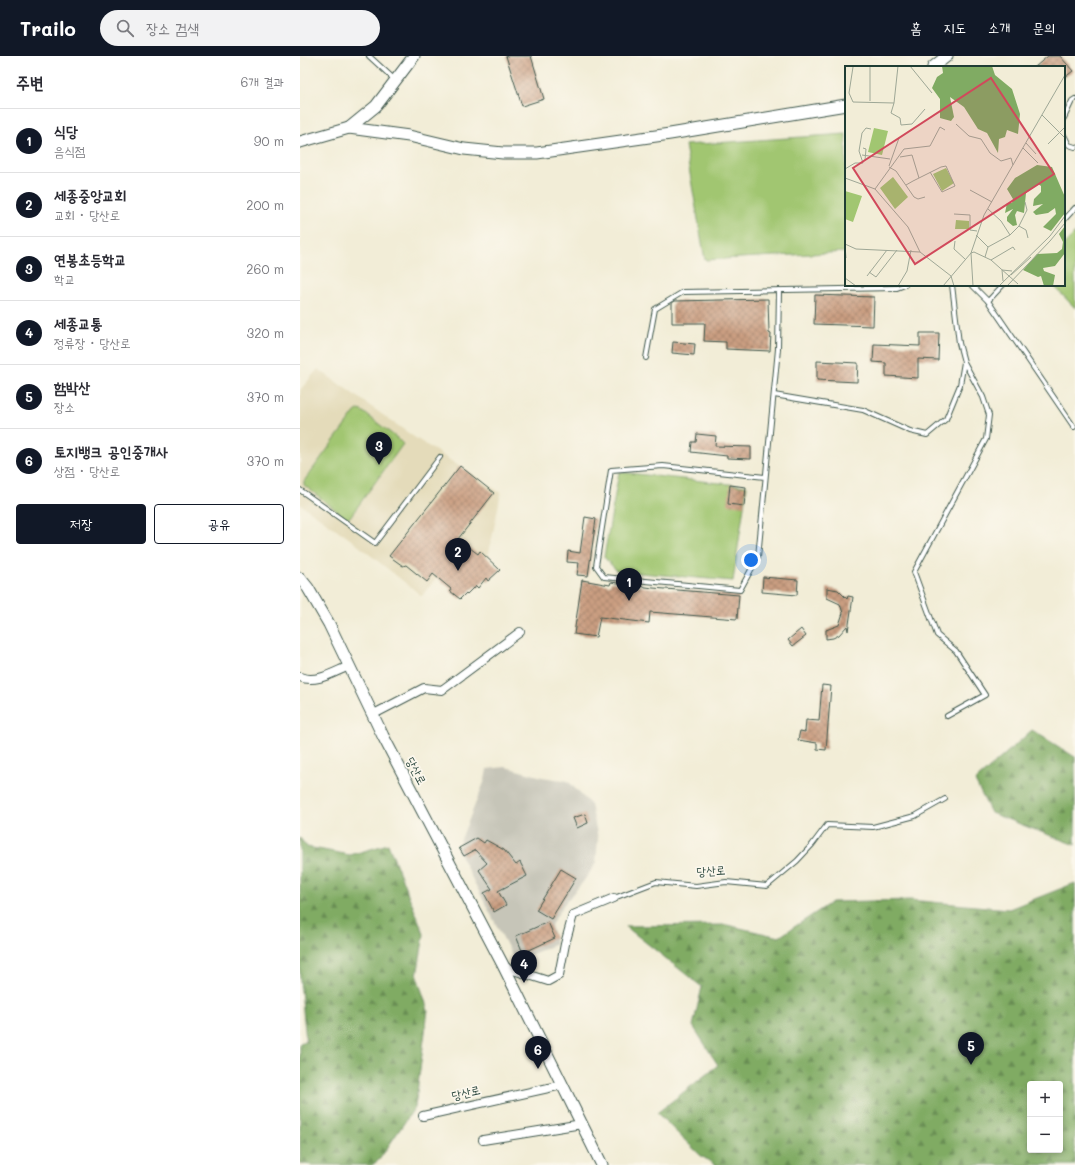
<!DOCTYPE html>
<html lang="ko">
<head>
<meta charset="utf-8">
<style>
	:root { --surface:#fff; --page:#f2f2f3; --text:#2b2b33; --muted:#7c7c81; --line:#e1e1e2; --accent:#111827 }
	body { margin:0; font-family:Mali,"Poor Story",sans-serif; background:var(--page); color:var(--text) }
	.controls { position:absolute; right:12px; bottom:12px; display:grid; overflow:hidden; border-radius:4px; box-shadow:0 2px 6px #0003 }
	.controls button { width:36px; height:36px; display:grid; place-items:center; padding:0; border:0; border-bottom:1px solid var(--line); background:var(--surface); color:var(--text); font:20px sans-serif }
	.you { position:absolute; left:451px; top:504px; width:14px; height:14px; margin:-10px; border:3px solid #fff; border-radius:50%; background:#1a73e8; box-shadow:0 0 0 6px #1a73e833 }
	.badge { display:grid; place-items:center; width:26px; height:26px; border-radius:50%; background:var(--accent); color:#fff; font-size:13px; font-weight:700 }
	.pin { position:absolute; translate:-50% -33px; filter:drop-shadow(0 1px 2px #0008) }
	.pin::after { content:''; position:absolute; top:21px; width:14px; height:12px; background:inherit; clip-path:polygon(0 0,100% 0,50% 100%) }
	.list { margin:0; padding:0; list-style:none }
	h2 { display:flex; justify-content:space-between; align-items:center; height:52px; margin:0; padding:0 16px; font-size:17px }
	h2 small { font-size:13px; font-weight:400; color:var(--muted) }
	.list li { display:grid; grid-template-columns:26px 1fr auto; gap:12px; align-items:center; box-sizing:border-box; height:64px; padding:0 16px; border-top:1px solid var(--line) }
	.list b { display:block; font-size:15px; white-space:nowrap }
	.list p { margin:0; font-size:13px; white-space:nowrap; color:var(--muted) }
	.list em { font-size:13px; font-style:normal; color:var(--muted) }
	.actions { display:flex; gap:8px; padding:12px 16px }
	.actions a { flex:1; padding:9px 0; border:1px solid var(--accent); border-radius:4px; text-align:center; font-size:14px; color:var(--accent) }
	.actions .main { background:var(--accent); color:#fff }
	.icon { flex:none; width:22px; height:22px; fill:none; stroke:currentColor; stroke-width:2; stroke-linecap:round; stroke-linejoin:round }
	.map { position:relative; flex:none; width:775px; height:1109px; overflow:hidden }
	header { display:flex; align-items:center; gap:24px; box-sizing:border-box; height:56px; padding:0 20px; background:var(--accent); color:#fff }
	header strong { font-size:19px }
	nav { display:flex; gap:22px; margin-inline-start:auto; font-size:14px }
	.search { width:280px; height:36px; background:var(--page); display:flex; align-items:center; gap:10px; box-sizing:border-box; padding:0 14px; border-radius:22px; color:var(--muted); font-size:15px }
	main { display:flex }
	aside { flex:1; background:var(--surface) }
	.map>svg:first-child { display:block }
	.built { fill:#e4dbba }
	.industrial { fill:#c6c5b8 }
	.forest { fill:url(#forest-firs); stroke:#50744c; fill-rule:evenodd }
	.pitch { fill:#a1c671; stroke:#608252 }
	.building { fill:url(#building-cross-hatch) }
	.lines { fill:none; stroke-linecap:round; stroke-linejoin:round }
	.lane-casing { stroke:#3f574c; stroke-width:6 }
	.street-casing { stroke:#3f574c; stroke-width:10 }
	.secondary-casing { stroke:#3f574c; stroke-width:13 }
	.lane { stroke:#fff; stroke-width:4 }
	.street { stroke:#fff; stroke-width:8 }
	.secondary { stroke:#fff; stroke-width:11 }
	.labels { text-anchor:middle; stroke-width:3.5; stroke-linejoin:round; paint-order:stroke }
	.street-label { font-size:12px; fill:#1f3d34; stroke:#fbf7ec }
	.inset-road { fill:none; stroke:#9ea796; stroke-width:1 }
	.view { fill:#d1495b; fill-opacity:0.15; stroke:#d1495b; stroke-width:2 }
	.inset-edge { fill:none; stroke:#1f3d34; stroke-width:2 }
</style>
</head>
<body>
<header>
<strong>Trailo</strong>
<div class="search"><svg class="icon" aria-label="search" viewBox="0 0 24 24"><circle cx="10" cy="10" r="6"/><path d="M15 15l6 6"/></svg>장소 검색</div>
<nav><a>홈</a><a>지도</a><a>소개</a><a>문의</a></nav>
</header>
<main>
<aside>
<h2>주변<small>6개 결과</small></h2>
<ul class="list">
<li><span class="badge">1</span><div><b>식당</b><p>음식점</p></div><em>90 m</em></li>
<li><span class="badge">2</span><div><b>세종중앙교회</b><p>교회 · 당산로</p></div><em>200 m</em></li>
<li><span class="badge">3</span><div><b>연봉초등학교</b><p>학교</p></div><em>260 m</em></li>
<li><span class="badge">4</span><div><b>세종교통</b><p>정류장 · 당산로</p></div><em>320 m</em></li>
<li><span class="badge">5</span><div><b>함박산</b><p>장소</p></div><em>370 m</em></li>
<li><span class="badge">6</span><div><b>토지뱅크 공인중개사</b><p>상점 · 당산로</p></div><em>370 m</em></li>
</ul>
<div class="actions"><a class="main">저장</a><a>공유</a></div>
</aside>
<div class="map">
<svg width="775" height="1109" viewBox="0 0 775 1109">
	<defs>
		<pattern id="forest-firs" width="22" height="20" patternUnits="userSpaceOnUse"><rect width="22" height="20" fill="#80ab63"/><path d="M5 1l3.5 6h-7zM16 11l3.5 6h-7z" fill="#688c52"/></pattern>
		<pattern id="building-cross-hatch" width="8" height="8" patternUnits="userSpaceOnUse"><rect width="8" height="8" fill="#ca9e81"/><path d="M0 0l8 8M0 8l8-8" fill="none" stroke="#a3826a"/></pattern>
	</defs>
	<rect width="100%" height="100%" fill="#fbf7ec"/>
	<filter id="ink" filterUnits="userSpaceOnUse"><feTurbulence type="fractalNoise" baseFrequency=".025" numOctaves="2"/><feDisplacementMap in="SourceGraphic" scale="8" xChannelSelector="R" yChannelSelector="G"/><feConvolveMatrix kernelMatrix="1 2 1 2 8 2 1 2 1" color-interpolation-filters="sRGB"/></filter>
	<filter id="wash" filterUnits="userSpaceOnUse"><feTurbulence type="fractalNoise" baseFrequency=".012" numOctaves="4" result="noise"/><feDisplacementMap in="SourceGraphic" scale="16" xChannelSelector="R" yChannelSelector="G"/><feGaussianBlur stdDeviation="0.9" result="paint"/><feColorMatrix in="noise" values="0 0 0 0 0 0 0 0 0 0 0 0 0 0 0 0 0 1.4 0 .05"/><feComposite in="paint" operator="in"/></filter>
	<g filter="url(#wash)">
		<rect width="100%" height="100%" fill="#f2edd7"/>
		<path class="built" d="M18,313L114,381L201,437L188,502L200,514L188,525L155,498L122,540L50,483L0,448V334Z"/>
		<path class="industrial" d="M206,711L242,721L268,725L291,749L298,782L296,807L283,826L264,848L251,869L256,888L215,905L157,793L185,724L187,713Z"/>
		<g class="forest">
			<path d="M732,674L775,701V789L691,757L675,725Z"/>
			<path d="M0,782L7,791L50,799L88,788L124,878L117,920L128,954L115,1051L79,1104L72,1109H11L0,1107V987L6,985L0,922Z"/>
			<path d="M775,827V1109H415L400,1099L357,1057L418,1009L393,970L402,931L325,870L427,869L479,881L532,846L610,844L709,853ZM730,1028H760V1094H730Z"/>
		</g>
		<g class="pitch">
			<path d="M546,78V196L405,204L385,89Z"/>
			<path d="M775,177V252L753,229H764V188Z"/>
			<path d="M58,354L62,355L97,382L103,388L50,461L46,462L4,429V425L55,356Z"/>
			<path d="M319,416L447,430L433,525L317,515L304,501Z"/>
		</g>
		<g id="blocks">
			<g class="building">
				<path d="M206,0H231L244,43L222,50Z"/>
				<path d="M748,0H760L773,15L764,22V11H735Z"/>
				<path d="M515,239L574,241L573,270L514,268Z"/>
				<path d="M468,243L469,277L471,278L470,295L426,293V286L404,285L405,267H372V247L375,245Z"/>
				<path d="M620,277H639L638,304L618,303V322L586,320V307L573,306L574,288L620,290Z"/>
				<path d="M373,286L395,288L394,299L372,297Z"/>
				<path d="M517,305L558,307L557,326L517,324Z"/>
				<path d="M397,378L416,380L415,390L451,391V403L427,402V400L391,396L392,386H396Z"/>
				<path d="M160,410L194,437L158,483L178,498L180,495L200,514L188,525L186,522L178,532L176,530L174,533L173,532L167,538L166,537L160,543L150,535L151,533L133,518L127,526L106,509L103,510L89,500Z"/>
				<path d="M430,429L446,431L444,450L428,448Z"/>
				<path d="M285,461L296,463L288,520L277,519L279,507L267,506L268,495L280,497Z"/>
				<path d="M463,521L498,524L497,539L462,536Z"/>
				<path d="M282,524L310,529L311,526L353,532L439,539L437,563L350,556L349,567L300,561L296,581L274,578Z"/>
				<path d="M527,532L538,534L547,543L548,540L553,541L548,575L547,570L539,579L533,582L526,583V574L539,569L543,557L540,548L527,542Z"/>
				<path d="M501,573L506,580L493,590L488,584Z"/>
				<path d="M522,629L531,630L526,694L517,693V687L498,684L500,675L505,676L506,664L519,665Z"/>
				<path d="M285,758L288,767L277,772L273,762Z"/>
				<path d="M177,782L184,787L186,784L204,794L216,809L220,806L227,820L198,835L206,849L194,856L184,837L192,833L179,814L187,807L175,794L164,800L159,792Z"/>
				<path d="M261,813L276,822L251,863L236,854Z"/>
				<path d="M248,866L255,882L223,897L216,880Z"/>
			</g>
		</g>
	</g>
	<g filter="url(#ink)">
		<use href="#blocks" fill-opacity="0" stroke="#3f574c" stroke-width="1"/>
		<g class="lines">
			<defs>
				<g id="lane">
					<path d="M69,0L95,24"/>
					<path d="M764,62L772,45L775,43"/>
					<path d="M764,79L769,89L775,91"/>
					<path d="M764,164L775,152"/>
					<path d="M672,229L688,245L774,371"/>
					<path d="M688,245L703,229"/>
					<path d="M346,302L355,253L383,236L597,232L605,229"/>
					<path d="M474,339L563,354L610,375L627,379L646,363L660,329L664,306"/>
					<path d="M465,421L363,410L311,414L296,510L304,521L440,534L458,501L478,293L479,234"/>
					<path d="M0,434L75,487L140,401"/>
					<path d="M647,660L685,639L656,595L637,579L614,516L686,383L689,359L683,341L664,306L659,287L652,229"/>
					<path d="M314,842L356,826L396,830L426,826L467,830L497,805L512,789L527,769L573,771L615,760L645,743"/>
				</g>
				<g id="street">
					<path d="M0,621C16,628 34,616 49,610"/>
					<path d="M72,659L124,632L142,634L220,576"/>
					<path d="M204,911L248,925L259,919L265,888L273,859L314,842"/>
					<path d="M123,1060L262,1029"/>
					<path d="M183,1084L282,1068"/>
				</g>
				<g id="secondary">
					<path d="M633,11L647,0"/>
					<path d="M49,72L76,50L114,0"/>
					<path d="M0,86L49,72L109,80L164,93L203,97H237L370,78L546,49"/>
					<path d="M0,522L8,532L29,568L83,680L204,911L302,1109"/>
				</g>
			</defs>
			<use href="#lane" class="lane-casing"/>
			<use href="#street" class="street-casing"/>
			<use href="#secondary" class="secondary-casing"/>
			<use href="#lane" class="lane"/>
			<use href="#street" class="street"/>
			<use href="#secondary" class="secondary"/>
		</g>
	</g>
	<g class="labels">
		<g class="street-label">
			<text transform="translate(116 715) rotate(62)" y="4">당산로</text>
			<text transform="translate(411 815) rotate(-4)" y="4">당산로</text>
			<text transform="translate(166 1037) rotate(-13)" y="4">당산로</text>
		</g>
	</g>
	<g transform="translate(545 10)">
		<rect width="220" height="220" fill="#f2edd7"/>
		<path d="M97,0H147L150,9L167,23L175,48L173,68L162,64L160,71L154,73L153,87L142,67L133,63L119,41L105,31L109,51L106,55L95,52V33L87,22L92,11L98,7ZM192,99L207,101L220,131V147L206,165L198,161L211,148L210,142L203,147L191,149L188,146L198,138L188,140L189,133L196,126V120L193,118L181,127L179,147L172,145L170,149L172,159L168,160L162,155V151L168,143L160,147L162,137H167L168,133L162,123L170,112ZM220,160V187L210,200L198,202L199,205L210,209L208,220H199L196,210L193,211L178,204L192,188L212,187L217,183L218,176L214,168Z" fill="#80ab63"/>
		<path d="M29,62L43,65L37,89L23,86ZM101,102L109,117L97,125L88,108ZM48,111L63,131L50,143L35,122ZM0,125L17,130L8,156L0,153ZM111,154L124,155V163H110Z" fill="#a1c671"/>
		<path class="inset-road" d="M25,0V35M65,0L87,27M4,27L8,36L49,37L53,0M4,27L8,1M49,37L46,47L55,52L56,59L67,58L80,43M197,49L220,72M111,58L124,70L136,73L145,87L156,95L166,92L168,99M181,77L191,88M203,78L220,61M18,82L21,83L20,94M178,82L193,97M17,89L45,93M55,91L67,89L74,112M44,100L54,72M44,101L51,105L69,131L73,133L80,131M0,103L10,97H18L14,85L17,67L21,62L26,63M0,112L30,123L63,161L75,186L106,210L109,220M61,119L68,115L96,101L101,100L110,120L97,126L85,106M30,123L59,83L85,80L95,61L100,64M125,124L147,136M143,143L156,155L165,169M109,148L125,149V164L132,165M174,160L182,144L180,136M131,169L143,181M110,175L109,183L120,193M0,178L11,183L75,186M0,179L1,192M140,191L143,181L165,169L174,160L181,164L183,172M146,194L168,181L170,184M24,206L31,211L52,184M166,209L186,191M22,210L42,184M0,212L11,220M158,215L157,204L167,205M53,220L62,205L66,184M98,220L126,187L139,149L220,9M128,220L126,187L129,186L146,194L173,218M154,220L205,170L220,150M162,220L205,175L220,157"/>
		<path class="view" d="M146,12L209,108L70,198L8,102Z"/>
		<rect width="220" height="220" class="inset-edge"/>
	</g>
</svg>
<div class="controls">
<button>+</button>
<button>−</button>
</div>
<div class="you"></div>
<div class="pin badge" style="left:329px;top:545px">1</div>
<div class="pin badge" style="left:158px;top:515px">2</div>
<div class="pin badge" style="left:79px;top:409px">3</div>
<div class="pin badge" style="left:224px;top:927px">4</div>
<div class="pin badge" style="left:671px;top:1009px">5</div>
<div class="pin badge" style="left:238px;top:1013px">6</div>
</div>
</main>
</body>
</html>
